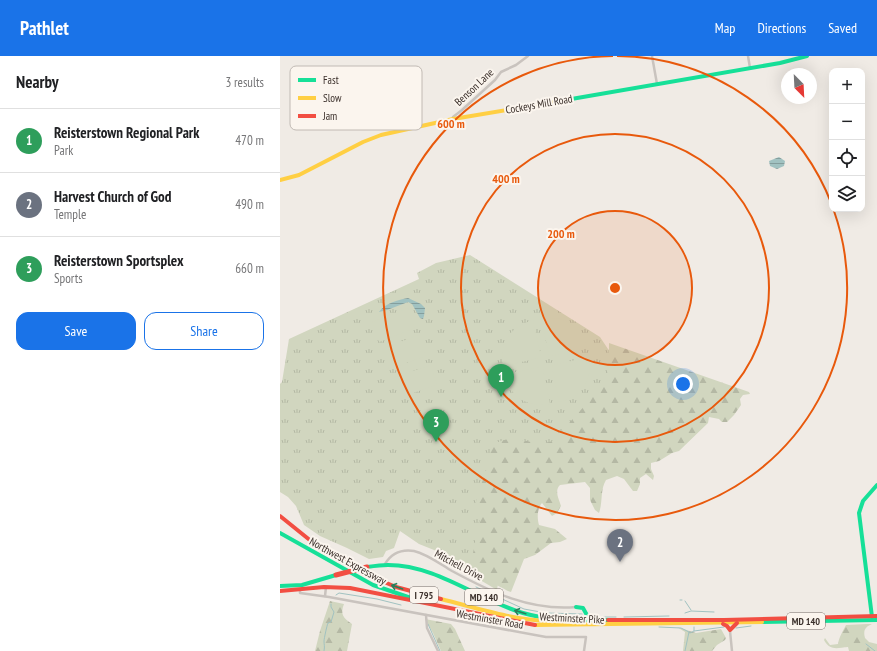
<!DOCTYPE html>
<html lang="en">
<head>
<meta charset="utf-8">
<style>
	:root { --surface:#fff; --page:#f6f6f6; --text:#202124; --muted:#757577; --line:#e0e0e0; --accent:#1a73e8 }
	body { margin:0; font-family:"PT Sans Narrow",sans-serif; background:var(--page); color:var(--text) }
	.controls { position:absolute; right:12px; top:12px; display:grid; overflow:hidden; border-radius:8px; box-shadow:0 4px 16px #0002 }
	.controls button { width:36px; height:36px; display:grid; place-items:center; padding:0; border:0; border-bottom:1px solid var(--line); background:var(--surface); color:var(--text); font:20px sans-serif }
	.compass { position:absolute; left:501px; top:12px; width:36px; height:36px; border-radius:50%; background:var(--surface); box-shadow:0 4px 16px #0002; rotate:156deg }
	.you { position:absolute; left:403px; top:328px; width:14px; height:14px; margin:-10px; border:3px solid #fff; border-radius:50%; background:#1a73e8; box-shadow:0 0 0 6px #1a73e833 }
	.badge { display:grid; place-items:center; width:26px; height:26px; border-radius:50%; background:var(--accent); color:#fff; font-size:13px; font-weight:700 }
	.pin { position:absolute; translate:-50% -33px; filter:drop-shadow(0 1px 2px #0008) }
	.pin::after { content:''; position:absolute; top:21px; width:14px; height:12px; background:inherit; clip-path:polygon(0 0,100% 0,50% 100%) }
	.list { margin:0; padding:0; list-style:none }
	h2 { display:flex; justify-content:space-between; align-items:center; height:52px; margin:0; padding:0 16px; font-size:17px }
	h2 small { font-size:13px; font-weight:400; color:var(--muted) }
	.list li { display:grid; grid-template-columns:26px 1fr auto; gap:12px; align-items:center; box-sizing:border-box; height:64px; padding:0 16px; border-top:1px solid var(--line) }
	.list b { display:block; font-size:15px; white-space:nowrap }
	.list p { margin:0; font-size:13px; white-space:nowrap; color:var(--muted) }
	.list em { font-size:13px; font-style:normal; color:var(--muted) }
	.actions { display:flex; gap:8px; padding:12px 16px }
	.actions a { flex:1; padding:9px 0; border:1px solid var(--accent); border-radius:12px; text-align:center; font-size:14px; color:var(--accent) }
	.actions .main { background:var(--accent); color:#fff }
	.icon { flex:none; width:22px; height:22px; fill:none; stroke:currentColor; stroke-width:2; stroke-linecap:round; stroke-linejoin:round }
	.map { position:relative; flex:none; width:597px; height:595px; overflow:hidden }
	header { display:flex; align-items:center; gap:24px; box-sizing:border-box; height:56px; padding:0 20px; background:var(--accent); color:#fff }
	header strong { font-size:19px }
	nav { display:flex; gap:22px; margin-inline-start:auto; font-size:14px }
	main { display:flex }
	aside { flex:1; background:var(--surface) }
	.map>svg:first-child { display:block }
	.grass { fill:url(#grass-tufts) }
	.forest { fill:url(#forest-firs) }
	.pitch { fill:#d1d6bf }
	.water { fill:url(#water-rules) }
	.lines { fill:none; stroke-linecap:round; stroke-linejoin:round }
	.stream { stroke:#a1c2c1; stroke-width:1 }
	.street { stroke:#c9c3be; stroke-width:2.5 }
	.fast { stroke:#16e098; stroke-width:4 }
	.slow { stroke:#ffcf43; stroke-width:4 }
	.jam { stroke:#f24e42; stroke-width:4 }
	.jam-bridge { stroke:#f24e42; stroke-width:5 }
	.oneway { stroke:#2a7f5c }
	.ring { fill:none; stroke:#e8590c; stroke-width:2 }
	.labels { text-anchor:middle; stroke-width:4; stroke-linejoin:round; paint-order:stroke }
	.shield { fill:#fbf5ee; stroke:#756b66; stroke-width:1 }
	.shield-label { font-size:10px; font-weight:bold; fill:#3b302b }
	.street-label { font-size:11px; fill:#3b302b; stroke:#fbf5ee }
	.key { fill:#fbf5ee; stroke:#c1bab4; stroke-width:1 }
	.key-label { font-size:11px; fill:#3b302b }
	.centre { fill:#e8590c; stroke:#fbf5ee; stroke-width:2 }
	.ring-label { font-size:12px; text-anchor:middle; font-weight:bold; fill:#e8590c; stroke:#fbf5ee; stroke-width:4; stroke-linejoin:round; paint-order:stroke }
</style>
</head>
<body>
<header>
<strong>Pathlet</strong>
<nav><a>Map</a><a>Directions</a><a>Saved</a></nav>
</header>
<main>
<aside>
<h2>Nearby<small>3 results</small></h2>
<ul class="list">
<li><span class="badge" style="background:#2e9e5b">1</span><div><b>Reisterstown Regional Park</b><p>Park</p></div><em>470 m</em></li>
<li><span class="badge" style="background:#6b7280">2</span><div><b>Harvest Church of God</b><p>Temple</p></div><em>490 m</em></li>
<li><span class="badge" style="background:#2e9e5b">3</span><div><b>Reisterstown Sportsplex</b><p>Sports</p></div><em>660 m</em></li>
</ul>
<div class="actions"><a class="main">Save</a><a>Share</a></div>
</aside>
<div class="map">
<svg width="597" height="595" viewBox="0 0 597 595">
	<defs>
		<pattern id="grass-tufts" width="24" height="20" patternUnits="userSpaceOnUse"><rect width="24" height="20" fill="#d1d6bf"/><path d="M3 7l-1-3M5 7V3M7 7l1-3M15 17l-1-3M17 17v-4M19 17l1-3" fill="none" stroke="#b4b8a4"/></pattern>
		<pattern id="forest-firs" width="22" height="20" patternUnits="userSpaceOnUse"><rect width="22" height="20" fill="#d1d6bf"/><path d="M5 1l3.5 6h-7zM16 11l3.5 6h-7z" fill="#b4b8a4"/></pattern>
		<pattern id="water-rules" width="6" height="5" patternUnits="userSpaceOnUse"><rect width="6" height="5" fill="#a1c2c1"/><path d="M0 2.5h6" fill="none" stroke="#849e9d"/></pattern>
	</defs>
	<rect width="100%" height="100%" fill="#f0ebe5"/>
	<path class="grass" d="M190,199L320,281L332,299L326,383L234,422L217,534L190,518L169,500L139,488L120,475L114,492L106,495L103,501L89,503L67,492L40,480L24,469L16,450L8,441L0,436V328L2,326L9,283L139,223L137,217L156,207Z"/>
	<g class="forest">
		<path d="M329,287L469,336L470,338L463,339L460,343L461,349L454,359L447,366H442L439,363L429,361L428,367L399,395L392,397L379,405L371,407V413L374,420L373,424L366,418L360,422V428L357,435H353L344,423L337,420L326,424C320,434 323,446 319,457L315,454L310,444V432L305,426L280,429C274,435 279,443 281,450L277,457L272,460L262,447C257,453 257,462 259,469L275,473L287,483L280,486L271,487L255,499L244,503L231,536L228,535C221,531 192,517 190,512L200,462L196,447L197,438L205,419L212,391L218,386L231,382L252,386L265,387L273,385L308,346L313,335L322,331C328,317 329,302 329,287Z"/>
		<path d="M50,545L64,548C60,558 63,562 72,568L67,595H35L40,575Z"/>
		<path d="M145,563L171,568L175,573L185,595H161L153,577Z"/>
		<path d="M587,568H592C585,571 583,574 585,582L589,586L597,588V595H569L568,591C557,592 550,595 544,584L545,582L550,589L558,588C559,581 563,575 566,569Z"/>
		<path d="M397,571L416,577L441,573L446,582L445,584L437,589L432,595H403L405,576Z"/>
	</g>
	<g class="pitch">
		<path d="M128,252L135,272L99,286L92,266Z"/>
		<path d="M269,262C289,261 302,273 307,292L271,300L269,299L261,263Z"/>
		<path d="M253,264L261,300L259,302L223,310C219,286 230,271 253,264Z"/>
		<path d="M138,279L146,300L109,313L102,293Z"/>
		<path d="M309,301C313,324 302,341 279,346L272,311L273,309Z"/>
		<path d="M151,309L157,329L121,341L114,321Z"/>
		<path d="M261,311L263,313L270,348C248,352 229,341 225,318Z"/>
	</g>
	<g class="water">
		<path d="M499,101L505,105L504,110L497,113L490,110L489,105Z"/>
		<path d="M128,242L141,248L145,252L144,260L143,263L140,262L132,248L128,246L107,254L99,256C105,247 118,244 128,242Z"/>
	</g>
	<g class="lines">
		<g class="stream">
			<path d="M196,531L244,553L266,557L302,558"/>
			<path d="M56,539L59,537L97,543L121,549"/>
			<path d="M400,544H402"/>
			<path d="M405,545L411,554"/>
			<path d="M405,557L411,555L434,556"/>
			<path d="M317,561H336"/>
			<path d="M344,561L389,560"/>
			<path d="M148,568L160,595"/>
			<path d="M379,571L401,572L409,576"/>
			<path d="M456,572L471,570"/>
			<path d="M414,575V571"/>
			<path d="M410,577L414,575L444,571"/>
			<path d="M586,588L595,595"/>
			<path d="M44,595C45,590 44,589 44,585C44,583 47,569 48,567L51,566L54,556L51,551V548"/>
			<path d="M405,595L409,576"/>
		</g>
		<g class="street">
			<path d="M372,0L377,28"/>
			<path d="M468,0L470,12"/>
			<path d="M173,63V61L182,54L215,24L221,16L236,9L248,0"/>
			<path d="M105,508C111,498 121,493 134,495C147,498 160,508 172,515C211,536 250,555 296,551"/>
			<path d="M20,534V537L49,541L266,581H306L304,595"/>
			<path d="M45,540L46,531"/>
			<path d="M146,559L147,572L158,595"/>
			<path d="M450,575L452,595"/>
		</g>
		<g class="fast">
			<path d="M274,46L500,7L527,0"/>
			<path d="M0,477L93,529L131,542"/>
			<path d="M87,511C94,510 101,509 108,509C157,509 198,544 243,557C270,565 300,565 328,564"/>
			<path d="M0,530L22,529L56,519"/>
			<path d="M296,551L303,552L308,561L315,563"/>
			<path d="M592,561L579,457L583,445L597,429"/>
			<path d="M482,566L597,564"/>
		</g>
		<g class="slow">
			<path d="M0,124L19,119L83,86L101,79L173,63L274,46"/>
			<path d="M161,543C197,552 232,564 269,565"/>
			<path d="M255,569L482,566"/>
		</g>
		<g class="jam">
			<path d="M0,460L31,485L90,520L116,531L161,543"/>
			<path d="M0,535L44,531L70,532L255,569"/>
			<path d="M328,564H444L597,560"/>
			<path d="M443,568L447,570L450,574L457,567"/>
		</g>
		<path class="jam-bridge" d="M56,519L87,511"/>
	</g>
	<defs><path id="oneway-shaft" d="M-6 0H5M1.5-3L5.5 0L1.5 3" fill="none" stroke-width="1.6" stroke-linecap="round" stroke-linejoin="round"/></defs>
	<g class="oneway">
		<use href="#oneway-shaft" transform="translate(117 531) rotate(-161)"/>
		<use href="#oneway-shaft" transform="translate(240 556) rotate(-163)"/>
	</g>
	<circle cx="335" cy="232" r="77" fill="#e8590c" fill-opacity=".12"/>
	<g class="ring">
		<circle cx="335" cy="232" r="77"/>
		<circle cx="335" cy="232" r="154"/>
		<path d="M337 0A232 232 0 0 1 552 149M554 155A232 232 0 1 1 333 0"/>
	</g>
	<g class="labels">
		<g class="shield">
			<rect x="130" y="531" width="28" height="16" rx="3"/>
			<rect x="185" y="533" width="38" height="16" rx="3"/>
			<rect x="507" y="557" width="38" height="16" rx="3"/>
		</g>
		<g class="shield-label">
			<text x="144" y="543">I 795</text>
			<text x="204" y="545">MD 140</text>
			<text x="526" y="569">MD 140</text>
		</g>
		<g class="street-label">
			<text transform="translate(194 31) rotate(-43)" y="4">Benson Lane</text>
			<text transform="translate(259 48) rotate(-10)" y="4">Cockeys Mill Road</text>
			<text transform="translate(68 505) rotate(29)" y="4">Northwest Expressway</text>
			<text transform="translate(179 509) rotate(28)" y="4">Mitchell Drive</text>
			<text transform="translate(292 562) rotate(3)" y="4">Westminster Pike</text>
			<text transform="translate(210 563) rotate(10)" y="4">Westminster Road</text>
		</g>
	</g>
	<rect x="10" y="10" width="132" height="64" rx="6" class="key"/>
	<rect x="18" y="22" width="18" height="4" fill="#16e098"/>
	<rect x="18" y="40" width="18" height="4" fill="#ffcf43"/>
	<rect x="18" y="58" width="18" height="4" fill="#f24e42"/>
	<g class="key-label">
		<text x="43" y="28">Fast</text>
		<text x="43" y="46">Slow</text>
		<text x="43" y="64">Jam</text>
	</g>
	<circle cx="335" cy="232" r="6" class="centre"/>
	<g class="ring-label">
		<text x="171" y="72">600 m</text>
		<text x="226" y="127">400 m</text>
		<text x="281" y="182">200 m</text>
	</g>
</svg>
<div class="controls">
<button>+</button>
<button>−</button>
<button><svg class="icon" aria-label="locate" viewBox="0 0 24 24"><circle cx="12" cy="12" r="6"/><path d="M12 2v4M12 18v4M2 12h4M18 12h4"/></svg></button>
<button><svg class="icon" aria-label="layers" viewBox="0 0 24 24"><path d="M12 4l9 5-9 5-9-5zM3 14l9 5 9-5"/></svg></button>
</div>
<svg class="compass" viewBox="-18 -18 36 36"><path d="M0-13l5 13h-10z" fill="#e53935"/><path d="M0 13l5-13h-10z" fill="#757577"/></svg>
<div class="you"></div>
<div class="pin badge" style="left:221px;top:341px;background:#2e9e5b">1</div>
<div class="pin badge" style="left:340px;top:506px;background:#6b7280">2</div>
<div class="pin badge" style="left:156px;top:386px;background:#2e9e5b">3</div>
</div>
</main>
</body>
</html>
